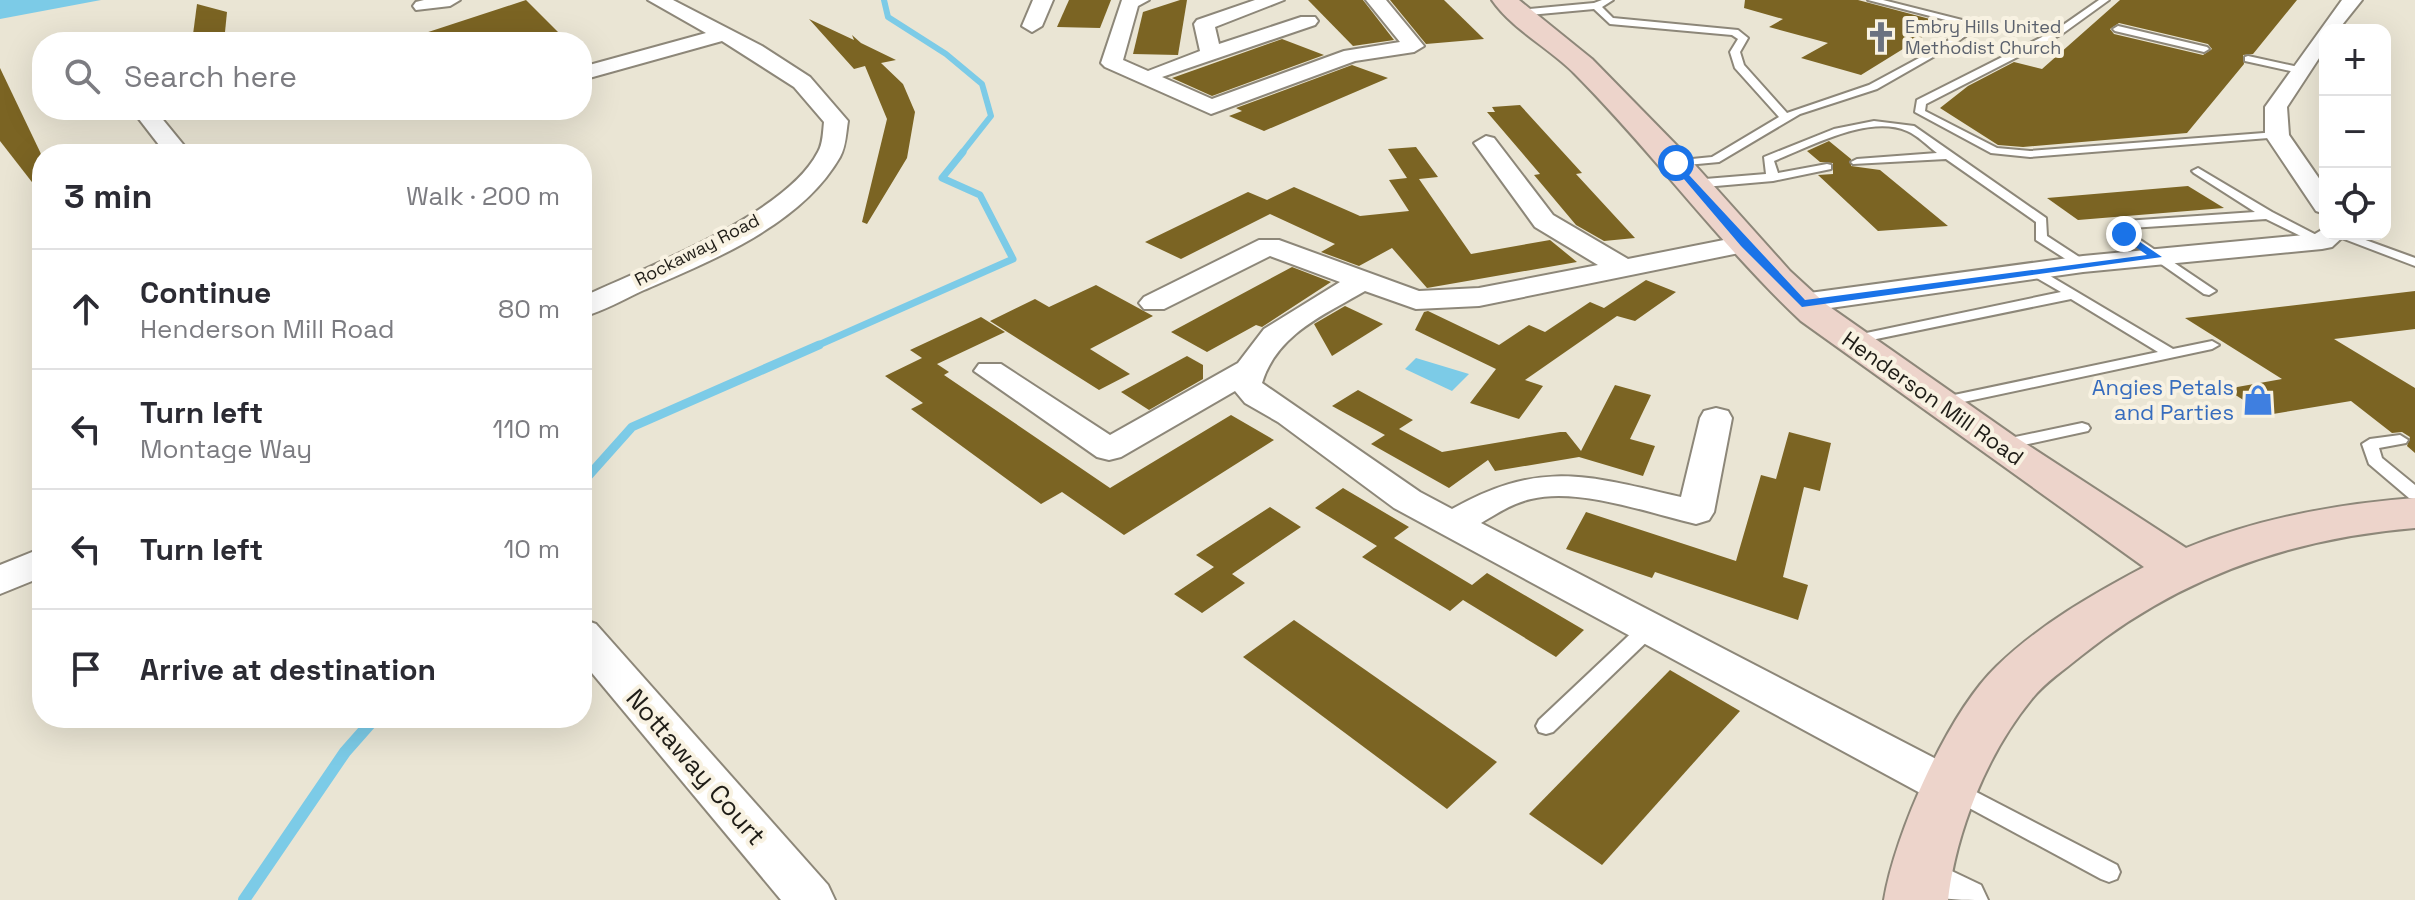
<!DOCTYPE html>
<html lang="en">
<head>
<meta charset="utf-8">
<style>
	:root { --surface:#fff; --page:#f7f7f7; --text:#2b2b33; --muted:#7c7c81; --line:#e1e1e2 }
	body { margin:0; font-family:"Space Grotesk",sans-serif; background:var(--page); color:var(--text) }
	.controls { position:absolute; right:24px; top:24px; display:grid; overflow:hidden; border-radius:16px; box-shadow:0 8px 32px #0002 }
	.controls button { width:72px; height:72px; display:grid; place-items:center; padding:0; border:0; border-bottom:2px solid var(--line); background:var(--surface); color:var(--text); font:40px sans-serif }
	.stop { position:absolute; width:24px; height:24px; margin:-18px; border:6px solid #1a73e8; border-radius:50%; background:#fff }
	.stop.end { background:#1a73e8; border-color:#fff; box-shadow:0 2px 8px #0008 }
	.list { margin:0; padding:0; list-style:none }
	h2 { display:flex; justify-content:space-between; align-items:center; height:104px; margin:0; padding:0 32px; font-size:34px }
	h2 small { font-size:26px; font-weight:400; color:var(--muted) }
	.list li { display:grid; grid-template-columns:52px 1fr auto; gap:24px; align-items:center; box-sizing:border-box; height:120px; padding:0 32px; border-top:2px solid var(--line) }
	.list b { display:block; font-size:30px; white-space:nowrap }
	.list p { margin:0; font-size:26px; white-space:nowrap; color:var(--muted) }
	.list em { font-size:26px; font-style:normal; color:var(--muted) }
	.icon { flex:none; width:44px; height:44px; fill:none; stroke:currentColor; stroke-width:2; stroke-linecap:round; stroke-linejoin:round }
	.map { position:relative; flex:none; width:2415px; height:900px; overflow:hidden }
	.search { position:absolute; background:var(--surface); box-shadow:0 8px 32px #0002; left:32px; top:32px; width:560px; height:88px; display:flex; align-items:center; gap:20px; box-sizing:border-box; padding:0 28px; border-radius:32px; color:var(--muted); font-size:30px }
	.panel { position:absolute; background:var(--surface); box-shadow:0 8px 32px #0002; left:32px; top:144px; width:560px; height:584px; border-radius:32px }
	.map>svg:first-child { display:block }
	.water { fill:#7ccbe7 }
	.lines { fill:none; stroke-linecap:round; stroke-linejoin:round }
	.stream-far3 { stroke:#7ccbe7; stroke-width:6 }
	.stream-far2 { stroke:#7ccbe7; stroke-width:7 }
	.stream-far1 { stroke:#7ccbe7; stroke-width:9 }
	.stream { stroke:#7ccbe7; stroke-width:12 }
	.building { fill:#7b6423; fill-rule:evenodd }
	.lane-casing { stroke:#8d8779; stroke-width:4 }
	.street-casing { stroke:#8d8779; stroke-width:4 }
	.secondary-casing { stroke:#8d8779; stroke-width:4 }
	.lane { fill:#fff; fill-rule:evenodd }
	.street { fill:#fff; fill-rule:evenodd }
	.secondary { fill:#edd4cb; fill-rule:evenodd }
	.route { fill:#1a73e8 }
	.labels { text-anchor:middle; stroke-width:8; stroke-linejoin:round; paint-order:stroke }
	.far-worship-label { font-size:18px; fill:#5b616d; stroke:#f8f2e2; text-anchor:start }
	.far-street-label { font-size:18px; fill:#1f1d17; stroke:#f8f2e2 }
	.shop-label { font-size:22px; fill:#366cbe; stroke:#f8f2e2; text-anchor:end }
	.street-label { font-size:22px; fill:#1f1d17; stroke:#f8f2e2 }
	.near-street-label { font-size:26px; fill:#1f1d17; stroke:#f8f2e2 }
</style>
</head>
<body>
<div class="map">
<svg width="2415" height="900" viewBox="0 0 2415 900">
	<rect width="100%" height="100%" fill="#eae5d4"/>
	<g class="water">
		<path d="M0,0H101L0,19Z"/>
		<path d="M1416,358L1469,374L1452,391L1405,369Z"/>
	</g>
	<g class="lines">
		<path class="stream-far3" d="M884,0L888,17L946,54L982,84L991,116L961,154"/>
		<path class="stream-far2" d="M814,347L1013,259L980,195L942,178L963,152"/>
		<path class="stream-far1" d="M582,483L632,427L819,345"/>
		<path class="stream" d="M244,900L345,752L375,718"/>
	</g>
	<g class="building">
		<path d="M526,0L568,42H414L413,37Z"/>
		<path d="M1069,0H1111L1100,28L1057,27Z"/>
		<path d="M1180,0H1187L1178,55L1133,54L1143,12Z"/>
		<path d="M1308,0H1363L1394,40L1353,46Z"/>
		<path d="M1390,0H1444L1484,39L1426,44Z"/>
		<path d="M1745,0H1858L1945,23L1861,75L1801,58L1828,43L1769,27L1783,19L1744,8Z"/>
		<path d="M2120,0H2297L2253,54L2243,55L2244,64L2187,133L2023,147L1998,145L1940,108L1968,86L2014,62L2042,69ZM2119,23L2208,44L2212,49L2203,55L2114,34L2110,29Z"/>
		<path d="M197,4L227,12L224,42H192Z"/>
		<path d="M809,19L854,40L852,35L861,43L896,60L881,63L903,84L915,112L907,158L867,224L862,222L887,119L865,66L854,69Z"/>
		<path d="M1282,39L1324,55L1212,96L1172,78Z"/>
		<path d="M1352,65L1388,78L1264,131L1229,116L1242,111L1236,108Z"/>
		<path d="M0,68L42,156V195L0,141Z"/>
		<path d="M1520,105L1582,173L1576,174L1635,238L1604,241L1576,225L1534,175L1540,174L1487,112H1495L1492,107Z"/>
		<path d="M1829,141L1851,159V166L1880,170L1948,226L1878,231L1818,175L1833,174V163L1820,162L1807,151Z"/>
		<path d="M1416,147L1438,177L1419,179L1471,254L1550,240L1577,262L1427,288L1392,248L1359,266L1321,252L1335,244L1270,214L1181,259L1145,242L1248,192L1267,200L1294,187L1360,216L1409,211L1389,180L1407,178L1388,149Z"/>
		<path d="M2188,186L2224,208L2078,220L2047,198Z"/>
		<path d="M1292,267L1331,282L1262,327L1256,325L1207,352L1171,332Z"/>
		<path d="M1646,280L1676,292L1635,321L1617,316L1525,380L1543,386L1519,419L1470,403L1496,369L1415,330L1424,312L1428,311L1499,345L1529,325L1545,332L1590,302L1604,308Z"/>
		<path d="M1096,285L1153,316L1090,349L1130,374L1099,390L990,321L1035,299L1049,307Z"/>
		<path d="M2415,291V329L2334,339L2415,388V453L2407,446L2410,437L2402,432L2392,433L2351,401L2267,415L2226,389L2282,379L2185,318Z"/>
		<path d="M1345,306L1383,324L1332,356L1314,324Z"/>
		<path d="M981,317L1005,332L937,364L949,372L944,375L1110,488L1231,415L1274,440L1124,535L1062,492L1041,504L911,409L923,403L885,376L922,358L910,350Z"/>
		<path d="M1187,356L1203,365V379L1149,410L1121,392Z"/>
		<path d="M1615,385L1651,395L1630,439L1655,446L1643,476L1579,457L1495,471L1488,460L1449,488L1371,444L1385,435L1332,406L1358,390L1413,420L1399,429L1442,452L1560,432H1566L1581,451Z"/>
		<path d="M1789,432L1831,443L1820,491L1804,487L1783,577L1808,585L1798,620L1655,572L1652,578L1566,549L1586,512L1736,561L1761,475L1776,479Z"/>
		<path d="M1343,488L1409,527L1394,538L1472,585L1487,573L1584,630L1556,657L1463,600L1450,611L1362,557L1377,546L1315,508Z"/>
		<path d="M1270,507L1301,527L1232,574L1245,583L1202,613L1174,594L1214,567L1196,555Z"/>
		<path d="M1294,620L1497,762L1447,809L1243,657Z"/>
		<path d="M1670,670L1740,711L1602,865L1529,814Z"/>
	</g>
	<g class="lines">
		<defs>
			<g id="lane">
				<path d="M1602,0H1613L1602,7L1613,18L1738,30L1748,38L1740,52L1744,65L1787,113L1869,85L1932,51L1940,53L1877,89L1800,114L1719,162L1676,166L1670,163L1672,161L1712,157L1779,117L1735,68L1730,52L1738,39L1732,35L1610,24L1594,9L1519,16L1514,13L1519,10L1594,3Z"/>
				<path d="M1868,0H1883L1982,25L1949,47L1946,46V42L1969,26Z"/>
				<path d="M2099,0H2109L2062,34L1926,104L1925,111L1997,148L2030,151L2277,132L2281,133V137L2030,157L1991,153L1915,112L1917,100L2056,30Z"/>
				<path d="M2118,26L2207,47L2209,49L2204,52L2115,31L2113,29Z"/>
				<path d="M2248,56L2303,68L2304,70L2299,73L2245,61V57Z"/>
				<path d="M1874,121L1914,126L2046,218L2047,236L2090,264L2088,267H2078L2036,240V222L1946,159L1853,164L1851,162L1857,159L1937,153C1928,146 1917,135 1907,131C1869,114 1809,147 1774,161L1778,173L1827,164L1831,165V169L1773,181L1693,188L1687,184L1693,180L1766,174L1764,157L1834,129Z"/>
				<path d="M2198,168L2272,212L2328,241L2322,245L2317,244L2266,219L2131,228L2130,233L2216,291L2209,295L2204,294L2118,234L2119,225L2125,221L2255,212L2194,173L2192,171Z"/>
				<path d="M2331,234H2349L2415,258V266Z"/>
				<path d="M2035,267L2173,349L2212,341L2219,345L2212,349L1940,407L1932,402L1935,399L2158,352L2071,299L1852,344L1845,340L1852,336L2061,292L2030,274V268Z"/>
				<path d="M2082,423L2088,425L2090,428L2088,431L2001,450L1993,445L2001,440Z"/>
				<path d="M2400,435L2408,440L2406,443L2379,448L2382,458L2415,485V499L2409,498L2369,464L2362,444L2370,439Z"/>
				<path d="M1649,621L1656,623L1658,628L1656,633L1553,732L1546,734L1539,732L1536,726L1539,720L1642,623Z"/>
				<path d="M1955,781L2117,865L2120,872L2117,879L2109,882L2101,879L1947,796L1944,790L1947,784Z"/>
			</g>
			<g id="street">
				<path d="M424,0H460L450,6L416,10L413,6L416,2Z"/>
				<path d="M648,0H673L762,46L810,77L848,121C846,133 846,146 840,157C801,225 713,260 644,290C624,299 604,311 582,317V297C645,268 786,215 818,152C823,144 823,131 824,122L794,87L722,41L582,80V67L706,33Z"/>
				<path d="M1033,0H1053L1042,26L1032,32L1022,26Z"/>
				<path d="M1122,0H1149L1138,6L1123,60L1148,71L1200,51L1194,24L1197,20L1255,0H1284L1215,27L1219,44L1301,17H1315L1318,21L1315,25L1162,77L1212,99L1344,51L1400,42L1366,0H1386L1424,46L1414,52L1355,61L1211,114L1105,67L1101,63Z"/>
				<path d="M2342,0H2362L2338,30H2325V49L2287,107L2289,135L2325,187V214L2316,211L2265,135V107Z"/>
				<path d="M132,110H155L191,154H166Z"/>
				<path d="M1486,136L1494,138L1553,215L1628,259L1744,236L1754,238L1758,244L1754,250L1744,252L1479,306L1416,309L1365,291C1324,315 1277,334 1262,383L1420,492L1452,509C1541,459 1588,476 1681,497L1700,418L1704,411L1716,408L1728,411L1732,418L1714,512L1709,520L1696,524C1649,513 1578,487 1531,499C1513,503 1496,514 1481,523L1967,775L1974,788L1967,801L1951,807L1935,801L1394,508L1278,422L1245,403L1235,391L1121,457L1109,460L1097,457L974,371L979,364H1001L1110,435L1238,363L1264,329L1340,282L1270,256L1164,309H1144L1139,303L1144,297L1259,240H1279L1419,291L1479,288L1598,265L1535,227L1474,143Z"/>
				<path d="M2325,228V234H2346L2332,247L2322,249L2083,272L1802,312L1792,309L1787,303L1792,297L1802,294L2083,256L2315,234Z"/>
				<path d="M42,548V577L0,594V565Z"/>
				<path d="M582,619L596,624L828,885L835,900H781L582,661Z"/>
				<path d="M1918,855L1981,885L1988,900C1955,900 1910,900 1894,876L1901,861Z"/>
			</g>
			<path id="secondary" d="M1492,0H1519L1592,59L1687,156L1790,271L1827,305L2014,436L2186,548C2259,518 2336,504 2415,498V528C2291,538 2179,577 2081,656C2064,670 2044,683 2031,700C1987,754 1956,831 1948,900H1884C1895,833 1948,713 1997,666C2039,625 2093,594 2144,567L1801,321C1719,244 1653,152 1574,73C1549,48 1512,29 1492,0Z"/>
		</defs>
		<use href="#lane" class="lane-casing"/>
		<use href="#street" class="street-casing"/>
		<use href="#secondary" class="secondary-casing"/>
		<use href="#lane" class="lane"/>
		<use href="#street" class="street"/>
		<use href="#secondary" class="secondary"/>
	</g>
	<path class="route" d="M1676,161L1805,300L2147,255L2120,236L2124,231L2162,257L1802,307L1741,246L1672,165Z"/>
	<defs>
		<symbol id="church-bare" viewBox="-9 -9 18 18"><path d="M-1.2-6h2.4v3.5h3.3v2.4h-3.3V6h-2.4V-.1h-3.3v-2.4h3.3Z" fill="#6b7280" stroke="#f8f2e2" stroke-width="2.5" paint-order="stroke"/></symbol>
		<symbol id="shop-bare" viewBox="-9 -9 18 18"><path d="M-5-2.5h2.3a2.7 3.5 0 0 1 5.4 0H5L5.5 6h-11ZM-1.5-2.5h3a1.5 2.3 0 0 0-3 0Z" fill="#3f7fe0" stroke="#f8f2e2" stroke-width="2.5" paint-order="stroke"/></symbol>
	</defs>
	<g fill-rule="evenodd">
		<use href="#church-bare" x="1859" y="15" width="44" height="44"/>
		<use href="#shop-bare" x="2236" y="378" width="44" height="44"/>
	</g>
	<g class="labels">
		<g class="far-worship-label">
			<text x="1905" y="33">Embry Hills United<tspan x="1905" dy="21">Methodist Church</tspan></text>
		</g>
		<g class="far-street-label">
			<text transform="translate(697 250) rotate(-27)" y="6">Rockaway Road</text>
		</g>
		<g class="shop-label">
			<text x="2234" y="395">Angies Petals<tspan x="2234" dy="25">and Parties</tspan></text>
		</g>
		<g class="street-label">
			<text transform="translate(1933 398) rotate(35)" y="8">Henderson Mill Road</text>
		</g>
		<g class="near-street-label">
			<text transform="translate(696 767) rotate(49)" y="9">Nottaway Court</text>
		</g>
	</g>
</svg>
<div class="controls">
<button>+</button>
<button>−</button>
<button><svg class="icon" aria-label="locate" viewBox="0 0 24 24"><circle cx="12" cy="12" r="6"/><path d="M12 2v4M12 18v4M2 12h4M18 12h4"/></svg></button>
</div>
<div class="stop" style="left:1676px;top:163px"></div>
<div class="stop end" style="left:2124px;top:234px"></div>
<div class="search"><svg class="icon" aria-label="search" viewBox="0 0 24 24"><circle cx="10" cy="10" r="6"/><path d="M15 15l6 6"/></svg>Search here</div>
<section class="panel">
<h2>3 min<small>Walk · 200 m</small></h2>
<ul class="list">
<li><svg class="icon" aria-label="ahead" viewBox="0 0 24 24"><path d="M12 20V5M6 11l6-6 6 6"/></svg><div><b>Continue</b><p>Henderson Mill Road</p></div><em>80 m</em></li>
<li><svg class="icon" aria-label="left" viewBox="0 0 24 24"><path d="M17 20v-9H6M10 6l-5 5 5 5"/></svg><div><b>Turn left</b><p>Montage Way</p></div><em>110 m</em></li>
<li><svg class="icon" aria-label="left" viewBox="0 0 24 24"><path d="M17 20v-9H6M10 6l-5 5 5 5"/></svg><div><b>Turn left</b></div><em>10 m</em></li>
<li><svg class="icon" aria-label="arrive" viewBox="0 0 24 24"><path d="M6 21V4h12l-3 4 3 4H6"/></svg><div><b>Arrive at destination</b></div></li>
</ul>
</section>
</div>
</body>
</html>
